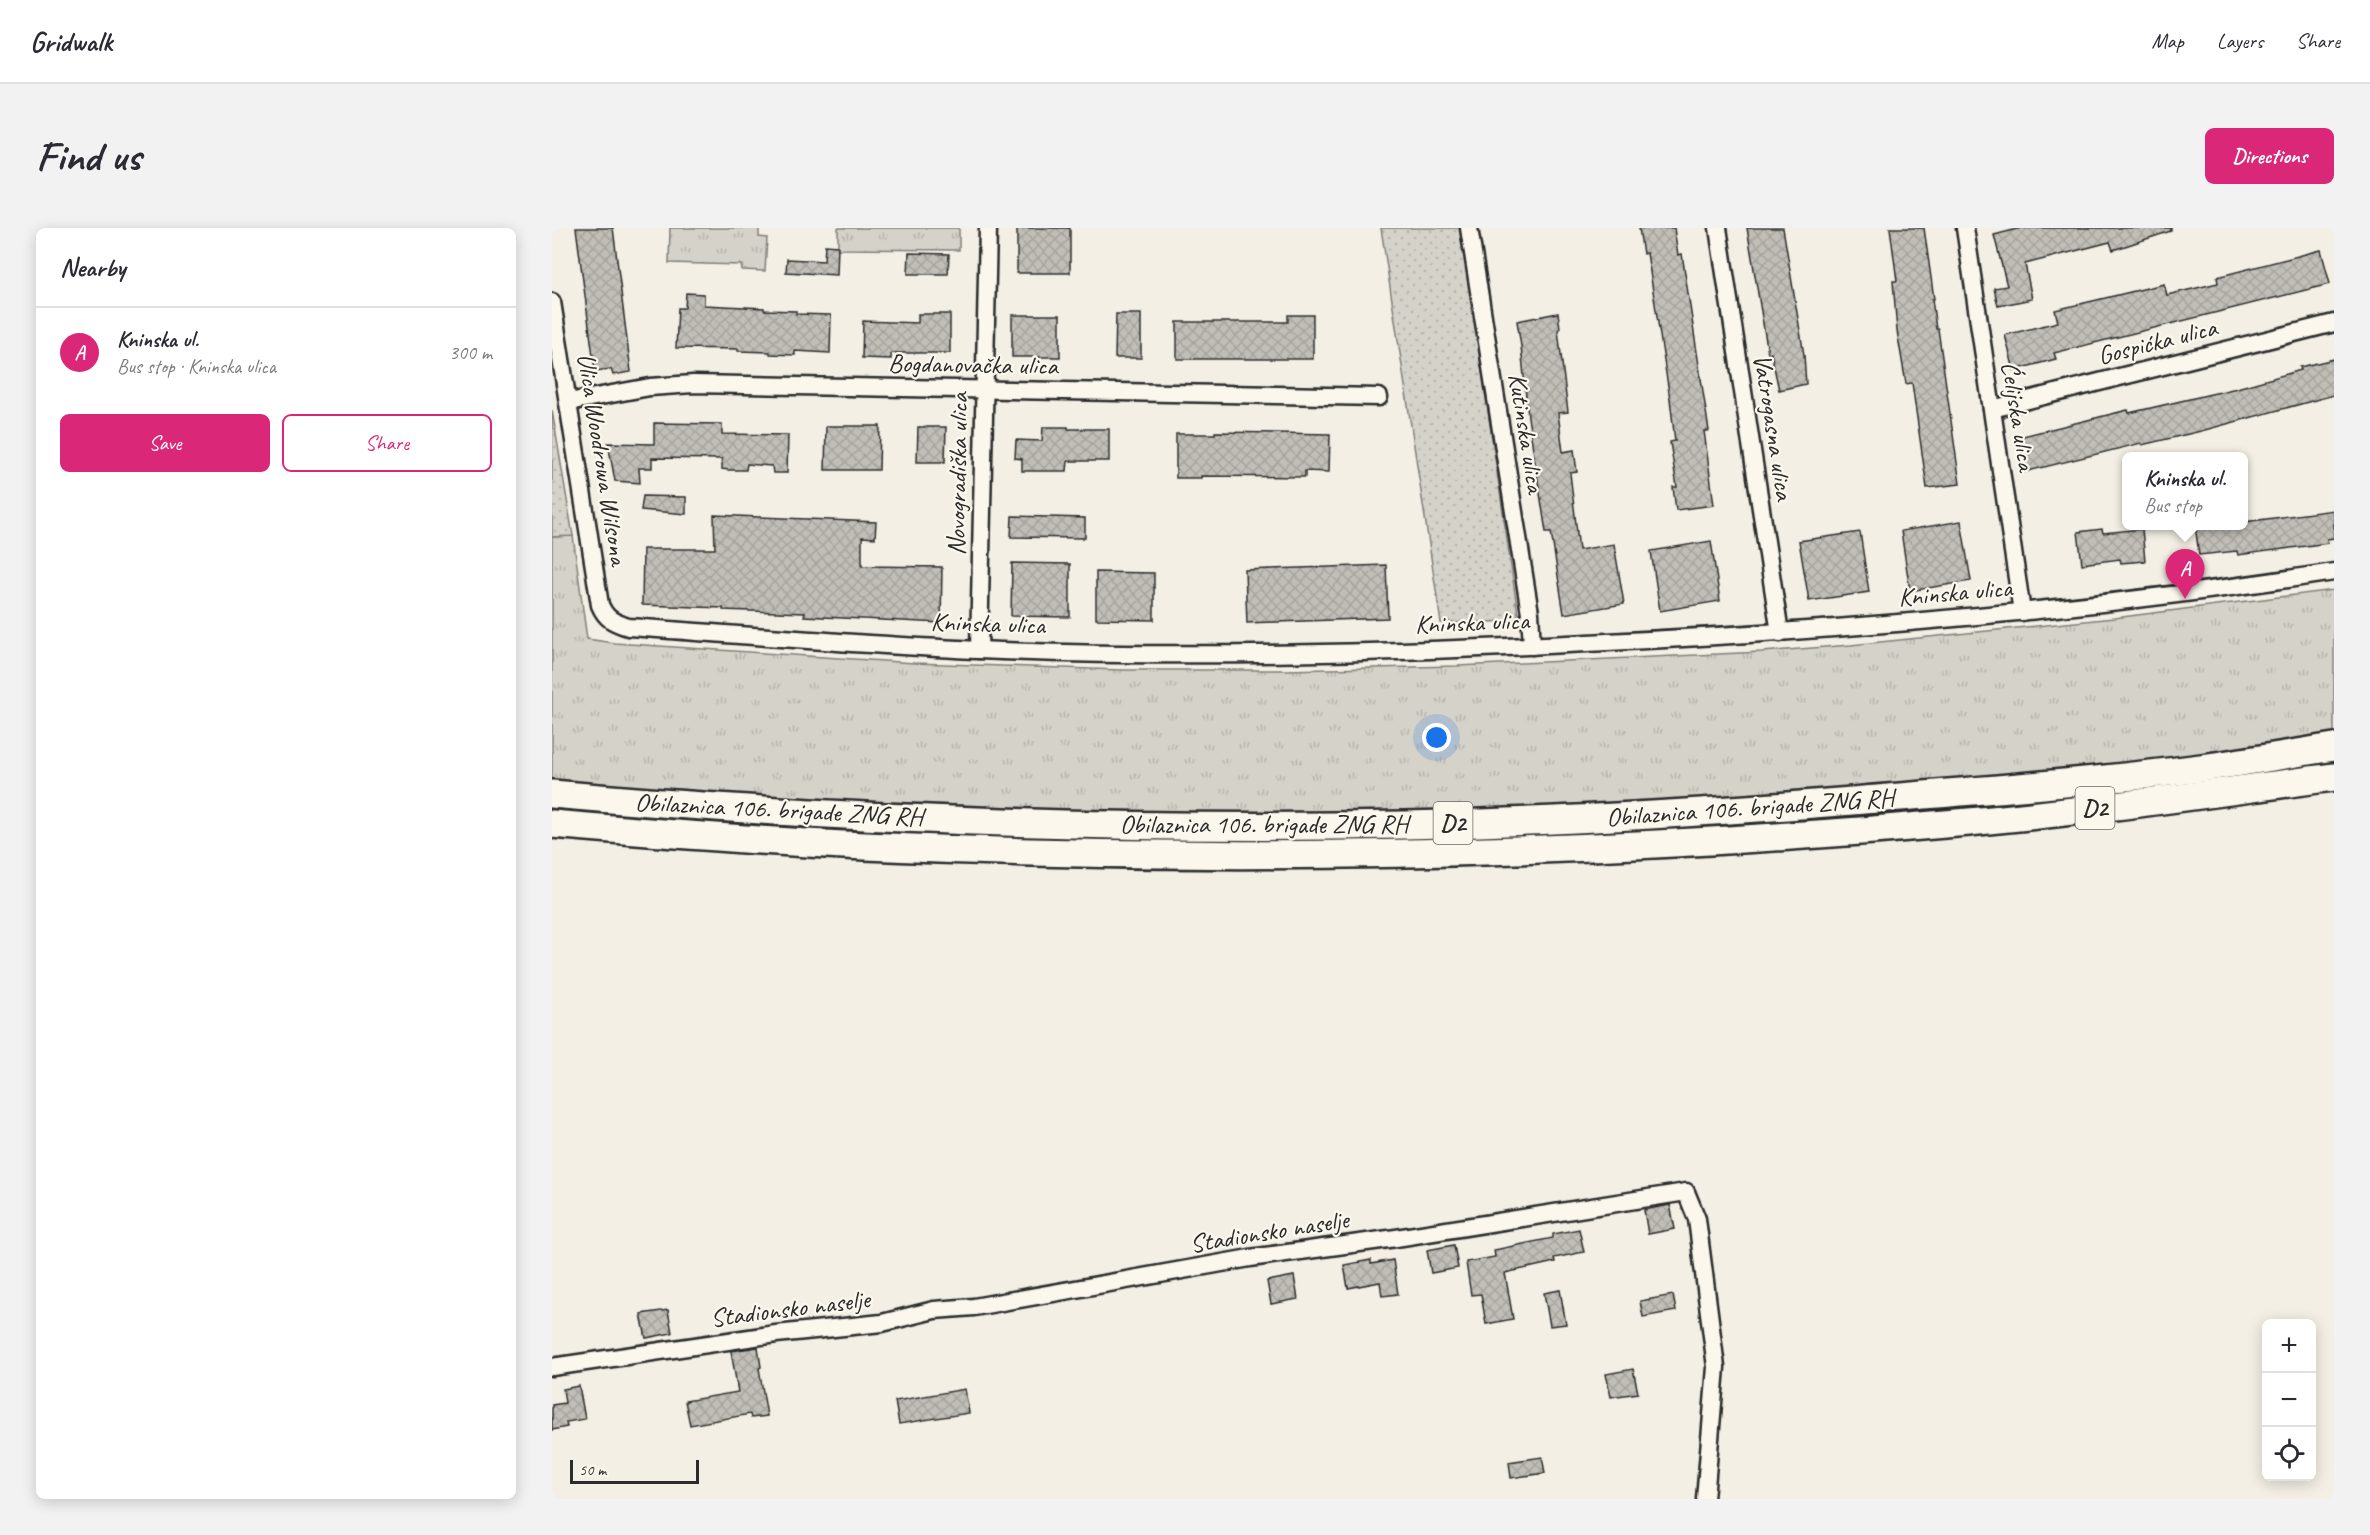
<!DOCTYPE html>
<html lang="en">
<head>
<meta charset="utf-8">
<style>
	:root { --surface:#fff; --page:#f2f2f3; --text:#2b2b33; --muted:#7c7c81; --line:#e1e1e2; --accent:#db2777 }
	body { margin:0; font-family:Caveat,sans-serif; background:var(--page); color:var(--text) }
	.controls { position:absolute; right:18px; bottom:18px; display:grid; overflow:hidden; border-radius:9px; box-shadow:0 3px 15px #0003 }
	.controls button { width:54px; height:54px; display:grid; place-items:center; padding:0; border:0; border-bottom:2px solid var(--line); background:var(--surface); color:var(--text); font:30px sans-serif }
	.scale { position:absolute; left:18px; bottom:15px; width:129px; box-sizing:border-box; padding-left:6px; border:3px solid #2b2b2b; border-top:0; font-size:16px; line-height:21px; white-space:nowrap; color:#2b2b2b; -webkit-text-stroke:4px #fbf7ec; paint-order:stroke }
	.you { position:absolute; left:885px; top:510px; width:21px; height:21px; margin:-15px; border:4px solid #fff; border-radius:50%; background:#1a73e8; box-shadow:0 0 0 9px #1a73e833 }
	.badge { display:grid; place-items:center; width:39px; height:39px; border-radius:50%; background:var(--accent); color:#fff; font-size:20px; font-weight:700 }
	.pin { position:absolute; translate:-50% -50px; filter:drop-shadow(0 2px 3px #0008) }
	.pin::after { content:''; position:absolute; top:32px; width:21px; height:18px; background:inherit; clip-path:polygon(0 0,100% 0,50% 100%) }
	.popup { position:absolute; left:1570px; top:224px; width:126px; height:78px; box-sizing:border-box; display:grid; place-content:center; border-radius:9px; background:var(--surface); filter:drop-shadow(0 2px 4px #0005); font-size:20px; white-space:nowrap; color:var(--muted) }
	.popup b { font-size:22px; color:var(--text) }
	.popup::after { content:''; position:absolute; left:50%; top:100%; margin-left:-12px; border:12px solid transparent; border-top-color:var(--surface) }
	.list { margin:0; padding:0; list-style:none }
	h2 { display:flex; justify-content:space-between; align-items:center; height:78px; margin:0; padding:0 24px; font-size:26px }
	h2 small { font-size:20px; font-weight:400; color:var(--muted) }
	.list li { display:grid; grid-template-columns:39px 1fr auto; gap:18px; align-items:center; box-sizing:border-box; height:90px; padding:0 24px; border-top:2px solid var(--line) }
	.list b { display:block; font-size:22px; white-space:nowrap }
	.list p { margin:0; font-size:20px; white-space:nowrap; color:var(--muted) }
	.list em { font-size:20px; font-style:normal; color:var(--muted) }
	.actions { display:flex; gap:12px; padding:18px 24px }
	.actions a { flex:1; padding:14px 0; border:2px solid var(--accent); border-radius:9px; text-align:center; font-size:21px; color:var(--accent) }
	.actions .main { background:var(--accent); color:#fff }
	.icon { flex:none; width:33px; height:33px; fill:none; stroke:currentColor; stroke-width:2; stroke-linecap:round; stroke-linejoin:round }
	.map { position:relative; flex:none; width:1782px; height:1271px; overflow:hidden; border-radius:9px }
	header { display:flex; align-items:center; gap:36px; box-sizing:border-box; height:84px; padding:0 30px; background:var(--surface); border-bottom:2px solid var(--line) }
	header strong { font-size:28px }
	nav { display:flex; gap:33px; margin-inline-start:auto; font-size:21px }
	.intro { display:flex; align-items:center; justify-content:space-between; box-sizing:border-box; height:144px; padding:0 36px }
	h1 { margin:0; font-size:42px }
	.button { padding:15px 27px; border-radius:9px; background:var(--accent); color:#fff; font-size:21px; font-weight:700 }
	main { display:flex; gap:36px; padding:0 36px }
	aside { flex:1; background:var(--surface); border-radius:9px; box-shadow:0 3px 15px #0003 }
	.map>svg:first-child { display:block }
	.grass { fill:url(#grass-tufts); stroke:#807e7a; stroke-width:1.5 }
	.park { fill:url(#park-dots); stroke:#807e7a; stroke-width:1.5 }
	.building { fill:url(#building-cross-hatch); stroke:#2b2b2b; stroke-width:1.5 }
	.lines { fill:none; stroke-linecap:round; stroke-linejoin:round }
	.minor-casing { stroke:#2b2b2b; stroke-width:21 }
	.trunk-casing { stroke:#2b2b2b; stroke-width:32 }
	.minor { stroke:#fbf7ec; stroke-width:16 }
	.trunk { stroke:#fbf7ec; stroke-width:27 }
	.labels { text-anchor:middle; stroke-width:4.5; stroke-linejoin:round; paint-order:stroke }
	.shield { fill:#fbf7ec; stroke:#696865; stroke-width:1.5 }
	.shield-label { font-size:24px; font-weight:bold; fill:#2b2b2b }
	.street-label { font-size:26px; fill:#2b2b2b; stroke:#fbf7ec }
</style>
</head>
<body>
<header>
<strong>Gridwalk</strong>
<nav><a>Map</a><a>Layers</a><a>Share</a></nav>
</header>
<div class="intro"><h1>Find us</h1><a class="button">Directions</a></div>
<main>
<aside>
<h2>Nearby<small></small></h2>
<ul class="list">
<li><span class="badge">A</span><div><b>Kninska ul.</b><p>Bus stop · Kninska ulica</p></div><em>300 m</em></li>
</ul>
<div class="actions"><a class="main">Save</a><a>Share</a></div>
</aside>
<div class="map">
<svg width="1782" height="1271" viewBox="0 0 1782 1271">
	<defs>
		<pattern id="grass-tufts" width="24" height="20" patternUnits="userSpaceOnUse" patternTransform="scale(1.5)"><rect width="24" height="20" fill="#d5d2c9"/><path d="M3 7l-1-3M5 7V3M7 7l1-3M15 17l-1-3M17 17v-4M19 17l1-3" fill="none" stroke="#b7b4ad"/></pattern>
		<pattern id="park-dots" width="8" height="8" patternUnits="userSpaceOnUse" patternTransform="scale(1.5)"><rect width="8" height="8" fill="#d5d2c9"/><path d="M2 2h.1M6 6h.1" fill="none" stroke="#b7b4ad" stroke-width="1.8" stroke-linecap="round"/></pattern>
		<pattern id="building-cross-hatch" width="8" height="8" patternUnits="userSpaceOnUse" patternTransform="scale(1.5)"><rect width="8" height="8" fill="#c0beb6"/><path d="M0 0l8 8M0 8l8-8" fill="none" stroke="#a5a39d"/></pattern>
	</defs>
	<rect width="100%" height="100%" fill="#f3efe4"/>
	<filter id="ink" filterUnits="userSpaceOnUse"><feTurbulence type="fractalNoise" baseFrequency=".0167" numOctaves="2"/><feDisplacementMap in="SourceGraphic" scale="12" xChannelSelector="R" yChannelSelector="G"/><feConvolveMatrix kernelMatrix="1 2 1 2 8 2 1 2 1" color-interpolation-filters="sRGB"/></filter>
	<g filter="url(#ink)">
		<g class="grass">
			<path d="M118,0H207V9L215,10L213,43L190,42L189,37L117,35Z"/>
			<path d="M286,0H407V22L286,21Z"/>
			<path d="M21,308L35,411L62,415L362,435L569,442H735L905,438L1210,424L1299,417L1562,390L1782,362V509L1558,540L1152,575L765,589L341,581L0,558V309Z"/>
		</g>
		<g class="park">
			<path d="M829,0H909L967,393L889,395Z"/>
			<path d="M0,182L21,308L0,309Z"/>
		</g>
		<g class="building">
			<path d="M24,0H61L79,144L61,147L59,141L43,143Z"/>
			<rect x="465" y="0" width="53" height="45"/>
			<path d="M1087,0H1122L1126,27L1130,26L1157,203H1152L1162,277L1124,282L1121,259H1125L1118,214L1123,213L1118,171L1095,25L1091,26Z"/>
			<path d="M1195,0H1231L1252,127L1254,156L1227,162L1219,125H1216Z"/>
			<path d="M1338,0H1372L1382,71H1380L1384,101H1386L1408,256L1375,260L1360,155L1354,156L1345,103L1341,53H1345Z"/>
			<path d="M1469,0H1619V3L1561,22L1558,14L1473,36L1480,71L1446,78L1442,60L1455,58L1442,7Z"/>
			<path d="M273,17L286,18L285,47L234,44L235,31L272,33Z"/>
			<path d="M1769,22L1778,56L1502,125L1504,131L1462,142L1453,107L1506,94L1503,82L1612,56L1615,67L1666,55L1665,49Z"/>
			<path d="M357,25L397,26L396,46H356Z"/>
			<path d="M134,65L152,66V77L212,80V82L244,83V86L279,87L278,125L243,123V127L218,126V124L186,123V121L124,120L126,80H133Z"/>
			<path d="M1006,85L1008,100L1006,102L1016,184L1006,185L1011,224L1022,222L1025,244L1018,245L1027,322L1062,316L1072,376L1012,386L999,304H994L976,189L969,118L965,93Z"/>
			<path d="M366,86H398V125H339V131L310,130L311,93L366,95Z"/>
			<path d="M564,86H589V130H563Z"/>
			<rect x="460" y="87" width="48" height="42"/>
			<path d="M736,87H761V131H625V94H736Z"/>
			<path d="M1782,131V167L1649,203L1590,217L1589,215L1472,244L1463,210L1576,182L1577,185L1685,160L1749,142L1748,139Z"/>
			<path d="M102,195L170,196V206L236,207L235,245H221L220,238L195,236L194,242H177L170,241V231L100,230V240H87L88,255L63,253L56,215L102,216Z"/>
			<path d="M274,198H328L327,242H273Z"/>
			<path d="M366,199H394L393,234H365Z"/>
			<path d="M491,199H516V201H557V233H516L515,243H470V231L463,230L464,212L490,213Z"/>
			<path d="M663,204L778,206L777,244L753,243V249L649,248V250H624V206H663Z"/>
			<path d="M91,268L134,269V286L89,282Z"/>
			<path d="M1782,282V310L1775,311L1776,315L1686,327L1685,323L1647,327L1643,297H1692V294Z"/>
			<path d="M162,287L324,294L323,310L310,309V338L390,339L389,395L252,388L253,385L171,382V380L90,377L91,321H163Z"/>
			<path d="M460,288L533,290V310L459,309Z"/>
			<path d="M1409,293L1419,353L1358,363L1349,303Z"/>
			<path d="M1550,301L1551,305L1590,301L1593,333L1569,335L1568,331L1530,336L1526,304Z"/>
			<path d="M1308,304L1317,364L1257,373L1247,313Z"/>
			<path d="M1159,313L1168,373L1108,383L1099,323Z"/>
			<path d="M460,335L518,336V389L459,388Z"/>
			<path d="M834,337L836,390L695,395L693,342Z"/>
			<path d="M544,344L602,345V392L544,391Z"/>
			<path d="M1118,977L1123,1001L1096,1006L1092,982Z"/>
			<path d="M1027,1001L1032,1024L1002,1030L1003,1034L953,1045L961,1091L934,1096L929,1066L919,1067L914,1034L943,1029L942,1022L1001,1010V1006Z"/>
			<path d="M902,1017L906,1040L879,1045L875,1022Z"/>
			<path d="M819,1032V1036L841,1032L846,1066L830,1068L828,1054L796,1060L792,1037Z"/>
			<path d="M742,1048L746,1071L719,1076L715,1053Z"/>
			<path d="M1008,1062L1014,1096L998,1098L992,1065Z"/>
			<path d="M1121,1067L1124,1083L1091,1089L1088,1073Z"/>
			<path d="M116,1082L120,1105L94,1110L89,1086Z"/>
			<path d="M206,1119L209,1139L207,1140L215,1188L199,1190L198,1186L138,1197L133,1173L186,1164L179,1123Z"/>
			<path d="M1081,1141L1086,1165L1059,1169L1054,1146Z"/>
			<path d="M27,1158L33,1191L14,1194L15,1199L0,1202V1177L13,1175L11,1161Z"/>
			<path d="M413,1161L417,1185L347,1196L343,1173Z"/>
			<path d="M990,1229L993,1245L959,1250L957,1234Z"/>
		</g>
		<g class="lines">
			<defs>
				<g id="minor">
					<path d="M917,0L978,385L980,418"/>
					<path d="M1166,0L1228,405"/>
					<path d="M1413,0L1470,384"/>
					<path d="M0,74L48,377C54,391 61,394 76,399C193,407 310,417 427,422C636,431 846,425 1055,414C1298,402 1541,382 1782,344"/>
					<path d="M16,174L98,159L141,156L827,169"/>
					<path d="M1440,181L1782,95"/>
					<path d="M427,422L436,0"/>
					<path d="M0,1139L224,1106L330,1095L382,1082L422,1079L698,1030L844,1010L1134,964L1145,991L1164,1139L1153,1271"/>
				</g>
				<g id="trunk">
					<path d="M0,566C283,591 568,603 852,597C1002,594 1151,585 1300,573C1417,563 1533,555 1649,540C1693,534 1738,526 1782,519"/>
					<path d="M0,596C104,605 209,613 313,618C681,635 1050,627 1417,594C1539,583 1660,565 1782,549"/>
				</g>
			</defs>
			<use href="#minor" class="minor-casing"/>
			<use href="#trunk" class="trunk-casing"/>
			<use href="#minor" class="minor"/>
			<use href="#trunk" class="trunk"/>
		</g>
	</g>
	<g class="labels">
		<g class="shield">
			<rect x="1523.5" y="559" width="39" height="42" rx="4.5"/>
			<rect x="881.5" y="574" width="39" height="42" rx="4.5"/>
		</g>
		<g class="shield-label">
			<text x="1543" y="588">D2</text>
			<text x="901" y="603">D2</text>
		</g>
		<g class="street-label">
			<text transform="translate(1605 113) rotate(-14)" y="9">Gospićka ulica</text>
			<text transform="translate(421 136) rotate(1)" y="9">Bogdanovačka ulica</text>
			<text transform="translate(1467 188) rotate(81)" y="9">Ćelijska ulica</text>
			<text transform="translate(1222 199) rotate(81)" y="9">Vatrogasna ulica</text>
			<text transform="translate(975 205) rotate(81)" y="9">Kutinska ulica</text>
			<text transform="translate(51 231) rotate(81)" y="9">Ulica Woodrowa Wilsona</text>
			<text transform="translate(405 246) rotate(-89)" y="9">Novogradiška ulica</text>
			<text transform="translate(1403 364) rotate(-5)" y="9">Kninska ulica</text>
			<text transform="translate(920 394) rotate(-2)" y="9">Kninska ulica</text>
			<text transform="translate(436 395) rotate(2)" y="9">Kninska ulica</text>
			<text transform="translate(1198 579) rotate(-4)" y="9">Obilaznica 106. brigade ZNG RH</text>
			<text transform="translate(227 581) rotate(3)" y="9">Obilaznica 106. brigade ZNG RH</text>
			<text x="712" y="605">Obilaznica 106. brigade ZNG RH</text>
			<text transform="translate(717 1003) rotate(-9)" y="9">Stadionsko naselje</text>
			<text transform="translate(238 1080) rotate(-7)" y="9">Stadionsko naselje</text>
		</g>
	</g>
</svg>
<div class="controls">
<button>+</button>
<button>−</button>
<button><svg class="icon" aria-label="locate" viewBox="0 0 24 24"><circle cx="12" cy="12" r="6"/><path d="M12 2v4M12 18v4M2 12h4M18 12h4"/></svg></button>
</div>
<div class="scale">50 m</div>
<div class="you"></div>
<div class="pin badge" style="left:1633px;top:371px">A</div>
<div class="popup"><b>Kninska ul.</b>Bus stop</div>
</div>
</main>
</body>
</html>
